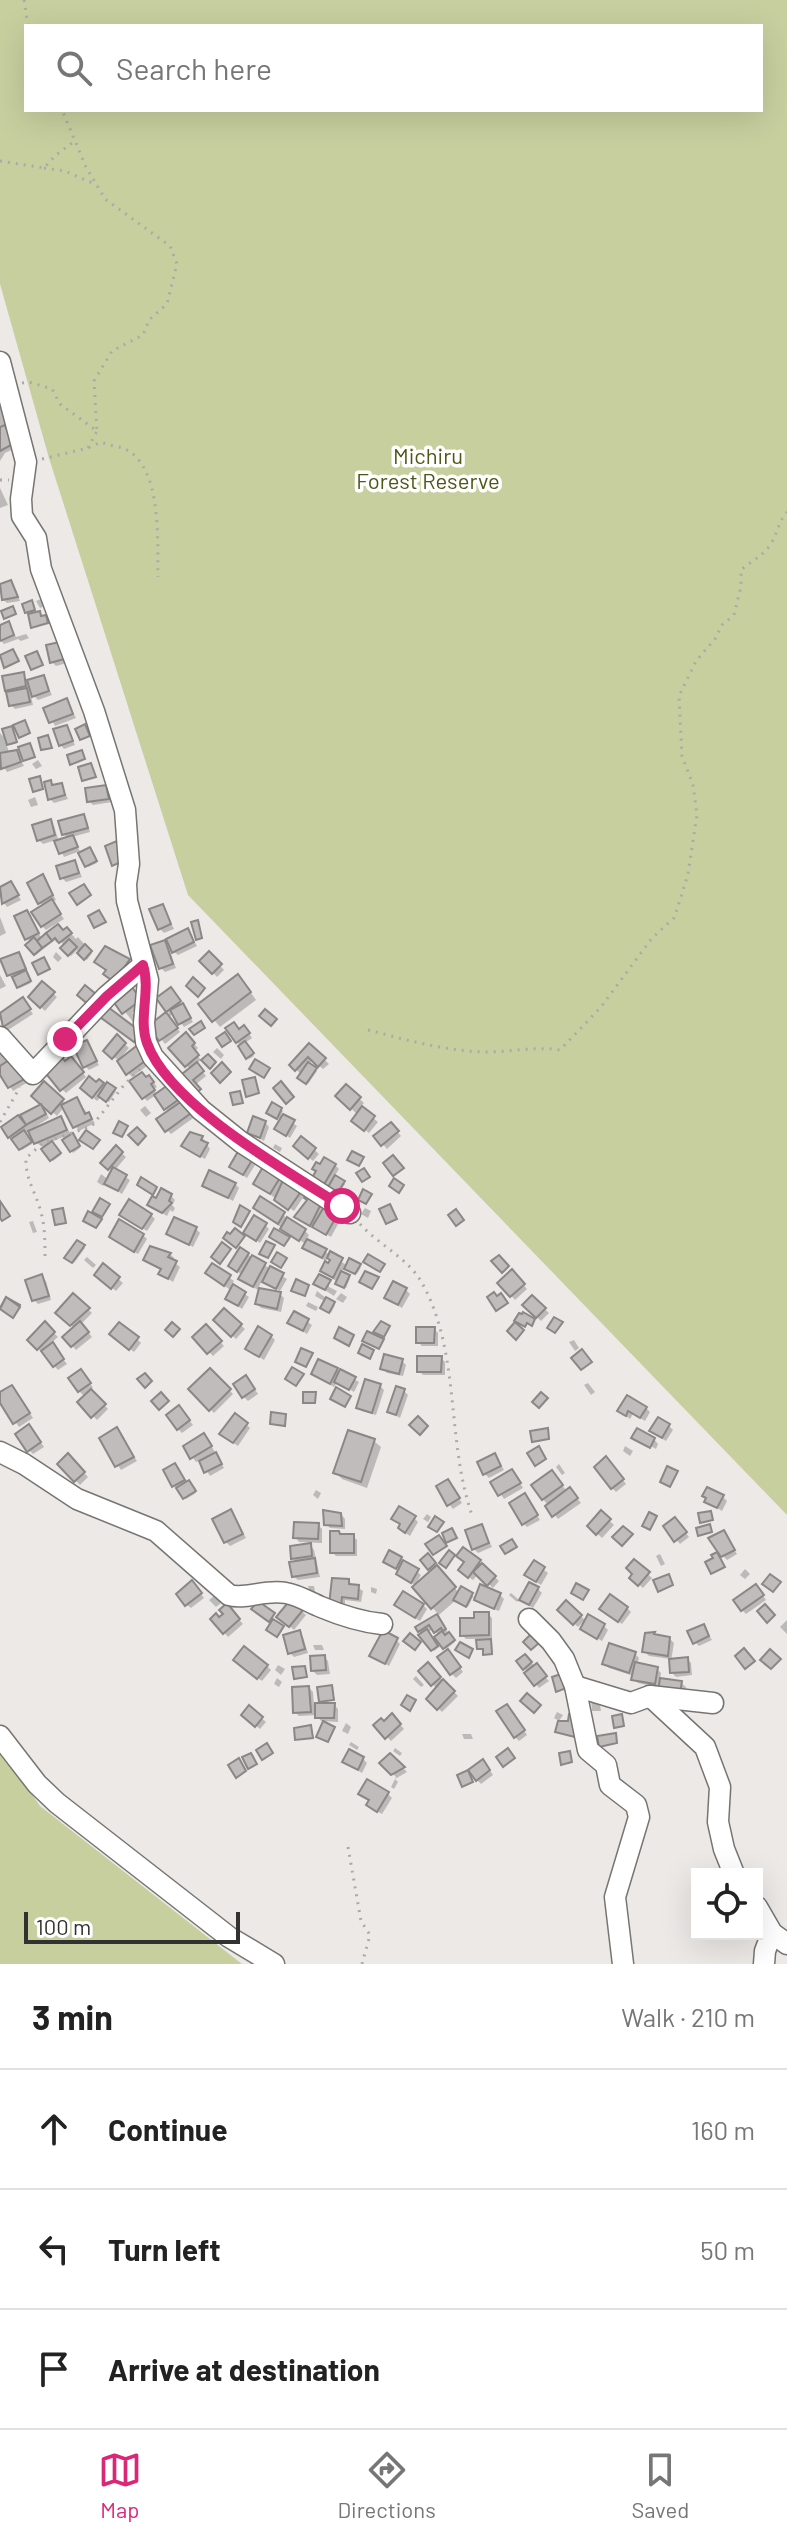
<!DOCTYPE html>
<html lang="en">
<head>
<meta charset="utf-8">
<style>
	:root { --surface:#fff; --page:#f2f2f2; --text:#222; --muted:#767676; --line:#e0e0e0; --accent:#db2777 }
	body { margin:0; font-family:Barlow,sans-serif; background:var(--page); color:var(--text) }
	.controls { position:absolute; right:24px; bottom:24px; display:grid; overflow:hidden; border-radius:0px; box-shadow:0 8px 32px #0002 }
	.controls button { width:72px; height:72px; display:grid; place-items:center; padding:0; border:0; border-bottom:2px solid var(--line); background:var(--surface); color:var(--text); font:40px sans-serif }
	.scale { position:absolute; left:24px; bottom:20px; width:216px; box-sizing:border-box; padding-left:8px; border:4px solid #323230; border-top:0; font-size:22px; line-height:28px; white-space:nowrap; color:#323230; -webkit-text-stroke:6px #fff; paint-order:stroke }
	.stop { position:absolute; width:24px; height:24px; margin:-18px; border:6px solid #db2777; border-radius:50%; background:#fff }
	.stop.end { background:#db2777; border-color:#fff; box-shadow:0 2px 8px #0008 }
	.list { margin:0; padding:0; list-style:none }
	h2 { display:flex; justify-content:space-between; align-items:center; height:104px; margin:0; padding:0 32px; font-size:34px }
	h2 small { font-size:26px; font-weight:400; color:var(--muted) }
	.list li { display:grid; grid-template-columns:52px 1fr auto; gap:24px; align-items:center; box-sizing:border-box; height:120px; padding:0 32px; border-top:2px solid var(--line) }
	.list b { display:block; font-size:30px; white-space:nowrap }
	.list em { font-size:26px; font-style:normal; color:var(--muted) }
	.icon { flex:none; width:44px; height:44px; fill:none; stroke:currentColor; stroke-width:2; stroke-linecap:round; stroke-linejoin:round }
	.map { position:relative; flex:none; width:787px; height:1964px; overflow:hidden }
	.search { position:absolute; background:var(--surface); box-shadow:0 8px 32px #0002; left:24px; right:24px; top:24px; height:88px; display:flex; align-items:center; gap:20px; box-sizing:border-box; padding:0 28px; border-radius:0px; color:var(--muted); font-size:30px }
	.sheet { height:464px; background:var(--surface) }
	nav { display:flex; justify-content:space-around; align-items:center; box-sizing:border-box; height:112px; border-top:2px solid var(--line); background:var(--surface); font-size:22px; color:var(--muted) }
	nav a { display:grid; justify-items:center; gap:4px }
	nav .on { color:var(--accent) }
	.map>svg:first-child { display:block }
	.green { fill:#c7cf9f; fill-rule:evenodd }
	.shadow { fill:#0003; fill-rule:evenodd }
	.building { fill:#c1bcbc; stroke:#8b8786; stroke-width:2 }
	.lines { fill:none; stroke-linecap:round; stroke-linejoin:round }
	.minor-casing { stroke:#777572; stroke-width:23 }
	.path { stroke:#acaaa8; stroke-width:3; stroke-dasharray:2 6; stroke-linecap:butt }
	.minor { stroke:#fff; stroke-width:20 }
	.route { stroke:#db2777; stroke-width:10 }
	.labels { text-anchor:middle; stroke-width:7; stroke-linejoin:round; paint-order:stroke }
	.park-label { font-size:22px; fill:#4f5716; stroke:#fff }
</style>
</head>
<body>
<div class="map">
<svg width="787" height="1964" viewBox="0 0 787 1964">
	<rect width="100%" height="100%" fill="#ece9e7"/>
	<g class="green">
		<path d="M0,0H787V1515L188,895L49,458L0,284ZM26,26H761V110H26Z"/>
		<path d="M0,1750L40,1806L242,1964H0Z"/>
	</g>
	<g class="shadow">
		<path d="M0,404L9,424L3,426L9,431L16,448L5,453L0,461Z"/>
		<path d="M0,488L8,505L0,508Z"/>
		<path d="M10,582L14,586L20,601L7,603L3,599L0,586Z"/>
		<path d="M41,599L45,606L40,608L36,601Z"/>
		<path d="M33,604L36,613L41,614L42,618L46,617L49,624L33,626L27,612Z"/>
		<path d="M9,624L16,637L26,634L29,638L21,641L18,639L4,644L0,640V627Z"/>
		<path d="M60,644L67,663L56,666L52,662Z"/>
		<path d="M23,674L28,682L43,677L52,695L38,700L30,692L33,705L15,709L11,705L6,690Z"/>
		<path d="M66,700L76,718L55,726L46,709Z"/>
		<path d="M67,727L75,745L64,749L60,744Z"/>
		<path d="M12,729L17,743L11,745L4,739L10,754L16,752L24,766L7,772L0,760V733L9,742Z"/>
		<path d="M38,760L42,766L36,769L32,764Z"/>
		<path d="M51,783L54,787L61,785L68,799L54,803L50,799Z"/>
		<path d="M106,787L110,791L112,802L93,805L89,801Z"/>
		<path d="M35,797L38,805L31,807L28,800Z"/>
		<path d="M83,817L87,821L90,832L72,837L81,853L91,851L97,863L88,867L80,851L64,857L56,840L43,844L39,840L50,822L54,826L59,842L68,839L64,834Z"/>
		<path d="M75,862L82,877L66,882L62,878Z"/>
		<path d="M46,881L56,900L52,902L64,919L46,930L42,926L44,907L39,902Z"/>
		<path d="M10,883L21,900L7,907L0,897V889Z"/>
		<path d="M162,906L174,929L164,933L160,929Z"/>
		<path d="M27,912L42,939L67,929L76,939L78,937L92,953L87,960L77,950L71,956L63,948L65,946L60,941L57,943L53,939H47L51,943L36,955L28,945L31,942L27,938Z"/>
		<path d="M0,917L6,933L0,936Z"/>
		<path d="M187,930L197,946L178,955L173,951Z"/>
		<path d="M164,942L168,946L176,968L165,972L161,968Z"/>
		<path d="M56,952L62,958L58,962L53,957Z"/>
		<path d="M18,954L22,958L31,983L20,988L9,975Z"/>
		<path d="M209,954L224,970L217,977L202,961Z"/>
		<path d="M0,975L6,986L0,989Z"/>
		<path d="M244,983L256,1000L220,1027L201,1004Z"/>
		<path d="M42,984L57,997L45,1011L30,997Z"/>
		<path d="M175,993L193,1022L184,1027L174,1013L169,1017L180,1032L165,1044L151,1026L169,1013L158,998Z"/>
		<path d="M23,1000L33,1014L8,1030L0,1020V1015Z"/>
		<path d="M116,1001L144,1005L132,1013L136,1016L134,1023Z"/>
		<path d="M239,1031L248,1032L252,1038L245,1043L254,1056L249,1059L237,1041Z"/>
		<path d="M186,1035L198,1048L194,1052L201,1060L196,1064L206,1076L195,1085L192,1094L191,1070L171,1048Z"/>
		<path d="M117,1037L129,1048L119,1060L139,1047L151,1063L132,1077L118,1060L105,1051Z"/>
		<path d="M86,1042L99,1065L89,1070L85,1066Z"/>
		<path d="M0,1044L18,1064L28,1082L13,1091L0,1071Z"/>
		<path d="M309,1045L329,1064L323,1069L313,1060L309,1064L317,1071L308,1084L299,1077L301,1074L291,1065Z"/>
		<path d="M217,1048L224,1055L221,1059L213,1052Z"/>
		<path d="M75,1062L86,1077L66,1093L62,1089L65,1063Z"/>
		<path d="M99,1081L116,1091L109,1102L101,1097L97,1101L86,1092Z"/>
		<path d="M153,1081L157,1087L153,1089L158,1095L171,1092L180,1104L196,1116L171,1134L167,1130L169,1112L156,1095L147,1101L132,1082Z"/>
		<path d="M44,1084L67,1105L77,1100L95,1123L79,1131L64,1107L57,1116L34,1095Z"/>
		<path d="M346,1087L364,1103L360,1107L378,1122L369,1133L358,1124V1115L338,1096Z"/>
		<path d="M42,1105L49,1118L35,1127L36,1129L61,1119L80,1148L73,1153L63,1137L51,1142L61,1155L53,1161L42,1146L36,1143L30,1130L25,1134L32,1144L22,1150L9,1137L25,1125L23,1116Z"/>
		<path d="M273,1105L283,1111L281,1115L297,1126L290,1138L277,1129L282,1120L270,1114Z"/>
		<path d="M145,1106L151,1113L146,1117L140,1110Z"/>
		<path d="M265,1122L269,1127L264,1141L249,1132Z"/>
		<path d="M391,1124L401,1136L387,1149L376,1136Z"/>
		<path d="M202,1137L210,1149L205,1159L188,1150Z"/>
		<path d="M301,1138L319,1154L313,1161L295,1146Z"/>
		<path d="M275,1144L282,1148L280,1152L273,1148Z"/>
		<path d="M116,1148L126,1157L115,1170L130,1180L122,1194L105,1182L103,1186L97,1182L101,1174L109,1180L113,1172L103,1163Z"/>
		<path d="M241,1151L257,1162L247,1178L235,1170Z"/>
		<path d="M335,1165L339,1169L334,1177L345,1184L340,1192L330,1185L327,1190L317,1184Z"/>
		<path d="M264,1168L306,1197L343,1215L331,1237L297,1217L309,1200L304,1196L294,1211L255,1184Z"/>
		<path d="M235,1184L239,1188L233,1201L204,1185Z"/>
		<path d="M171,1196L175,1200L172,1205L175,1208L173,1212L170,1210L167,1216L149,1205Z"/>
		<path d="M261,1199L305,1231L309,1235L306,1240L348,1266L361,1267L357,1274L345,1267L341,1273L350,1278L346,1288L322,1271L332,1260L329,1257L326,1261L309,1252L305,1248L307,1245L259,1212Z"/>
		<path d="M365,1208L371,1211L368,1218L361,1214Z"/>
		<path d="M151,1215L155,1219L147,1231L125,1218Z"/>
		<path d="M33,1221L37,1232L33,1233L29,1222Z"/>
		<path d="M265,1225L269,1229L260,1243L250,1236Z"/>
		<path d="M196,1229L200,1233L193,1247L169,1234Z"/>
		<path d="M143,1235L147,1239L138,1254L115,1240Z"/>
		<path d="M78,1242L85,1248L74,1263L67,1258Z"/>
		<path d="M240,1250L287,1279L280,1291L263,1279L257,1290L280,1294L284,1298L281,1312L261,1308L257,1304L260,1291L245,1283L241,1279L243,1275L234,1270Z"/>
		<path d="M170,1254L174,1258L172,1261L180,1267L173,1282L161,1274L162,1270L145,1259Z"/>
		<path d="M87,1257L96,1265L93,1268L84,1260Z"/>
		<path d="M212,1265L234,1281L231,1285L249,1297L242,1309L228,1299L232,1291L211,1277Z"/>
		<path d="M103,1266L123,1283L116,1291L100,1278Z"/>
		<path d="M512,1272L527,1289L515,1300L500,1283Z"/>
		<path d="M41,1277L46,1281L51,1300L38,1304L34,1300Z"/>
		<path d="M329,1282V1287L337,1291L334,1296L317,1285Z"/>
		<path d="M406,1290L410,1294L402,1308L386,1298Z"/>
		<path d="M317,1291L335,1305L331,1313L324,1310L326,1302L315,1296Z"/>
		<path d="M341,1293L347,1297L343,1303L336,1299Z"/>
		<path d="M74,1296L92,1313L81,1324L92,1337L76,1350L65,1337L74,1328L58,1313Z"/>
		<path d="M532,1297L549,1313L541,1321L525,1305Z"/>
		<path d="M308,1302L318,1307L316,1311L306,1306Z"/>
		<path d="M224,1310L245,1329L236,1339L216,1320Z"/>
		<path d="M295,1313L312,1325L307,1334L290,1323Z"/>
		<path d="M45,1324L58,1337L51,1343L67,1364L58,1370L30,1340Z"/>
		<path d="M206,1327L224,1346L213,1356L195,1337Z"/>
		<path d="M434,1329L438,1333V1346H422L418,1342Z"/>
		<path d="M271,1336L275,1340L264,1360L247,1349Z"/>
		<path d="M116,1338L137,1339L141,1343L134,1352Z"/>
		<path d="M574,1340L579,1348L575,1351L569,1342Z"/>
		<path d="M441,1358L445,1362V1375H423L419,1371Z"/>
		<path d="M402,1361L406,1365L403,1376L387,1373L383,1369Z"/>
		<path d="M210,1370L233,1394L214,1413L191,1389Z"/>
		<path d="M337,1370L359,1382L354,1392L337,1382L334,1387L313,1374Z"/>
		<path d="M85,1375L93,1388L90,1390L108,1409L97,1420L80,1402L85,1397L79,1391Z"/>
		<path d="M250,1382L258,1394L248,1401L244,1397Z"/>
		<path d="M588,1383L595,1392L591,1395L584,1385Z"/>
		<path d="M380,1386L384,1390L376,1415L362,1411L358,1407Z"/>
		<path d="M16,1391L33,1418L19,1427L0,1399V1395Z"/>
		<path d="M404,1391L408,1395L400,1418L389,1411Z"/>
		<path d="M646,1408L650,1412L645,1421L633,1414L630,1419L620,1411Z"/>
		<path d="M183,1412L193,1425L182,1433L178,1429Z"/>
		<path d="M246,1424L250,1428L238,1446L226,1438Z"/>
		<path d="M669,1426L673,1430L666,1441L656,1435Z"/>
		<path d="M117,1430L137,1461L121,1470L101,1439Z"/>
		<path d="M33,1431L44,1447L33,1454L29,1450Z"/>
		<path d="M636,1438L654,1439L658,1444L656,1449Z"/>
		<path d="M208,1440L224,1468L210,1476L200,1460L196,1462L185,1447Z"/>
		<path d="M374,1441L381,1447L367,1488L342,1479L335,1472Z"/>
		<path d="M625,1446L633,1451L630,1456L623,1451Z"/>
		<path d="M68,1456L88,1477L80,1485L60,1464Z"/>
		<path d="M495,1456L504,1470L489,1478L485,1474Z"/>
		<path d="M610,1463L626,1484L616,1492L612,1488Z"/>
		<path d="M559,1464L565,1473L562,1475L556,1467Z"/>
		<path d="M175,1466L196,1493L186,1499L174,1486Z"/>
		<path d="M516,1476L523,1488L504,1499L493,1483Z"/>
		<path d="M556,1476L567,1492L574,1494L581,1503L558,1519L543,1499Z"/>
		<path d="M448,1481L462,1503L453,1509L449,1504Z"/>
		<path d="M316,1490L321,1493L318,1499L313,1495Z"/>
		<path d="M723,1497L727,1501L722,1511L706,1501Z"/>
		<path d="M528,1500L540,1520L527,1527L523,1523Z"/>
		<path d="M230,1511L246,1538L230,1546L226,1542Z"/>
		<path d="M601,1513L614,1525L602,1538L589,1526Z"/>
		<path d="M341,1514L345,1519V1529L330,1528L326,1524Z"/>
		<path d="M427,1514L431,1517L428,1522L423,1519Z"/>
		<path d="M414,1518L418,1522L410,1536L404,1532Z"/>
		<path d="M679,1524L689,1537L680,1544L666,1527Z"/>
		<path d="M318,1525L322,1529V1543L299,1542L295,1537Z"/>
		<path d="M481,1526L492,1547L478,1553L474,1549Z"/>
		<path d="M723,1532L737,1554L727,1560L723,1556Z"/>
		<path d="M342,1536H353L357,1540V1556H336L332,1552Z"/>
		<path d="M310,1545L314,1550L320,1577L298,1580L293,1576L298,1563L293,1558Z"/>
		<path d="M660,1554L665,1564L661,1566L656,1556Z"/>
		<path d="M428,1556L459,1593L472,1595L476,1599L500,1595L504,1599L499,1611L480,1604L473,1597L468,1607L456,1600L439,1615L414,1587L432,1572L422,1560Z"/>
		<path d="M401,1559L421,1575L415,1585L402,1578L400,1570L387,1563Z"/>
		<path d="M479,1562L499,1581L493,1588L478,1574L473,1580L464,1574Z"/>
		<path d="M635,1562L652,1578L643,1588L632,1578Z"/>
		<path d="M535,1563L548,1573L541,1585L531,1579Z"/>
		<path d="M745,1569L750,1574L745,1579L740,1575Z"/>
		<path d="M348,1581L363,1591L361,1602L345,1600V1609L335,1608Z"/>
		<path d="M308,1586H314L315,1592H310Z"/>
		<path d="M196,1587L204,1598L191,1608L187,1605Z"/>
		<path d="M371,1587L377,1589L376,1594L371,1592Z"/>
		<path d="M538,1589L542,1593L533,1608L521,1600Z"/>
		<path d="M760,1591L766,1600L746,1614L742,1610Z"/>
		<path d="M511,1593L519,1600L517,1602L509,1595Z"/>
		<path d="M214,1596L221,1603L216,1607L209,1600Z"/>
		<path d="M291,1602L306,1615L294,1630L279,1617Z"/>
		<path d="M566,1603L585,1620L578,1627L560,1610Z"/>
		<path d="M423,1605L427,1609L420,1621L400,1609Z"/>
		<path d="M227,1606L243,1624L228,1637L213,1619H219L226,1614Z"/>
		<path d="M627,1608L631,1612L622,1624L606,1613Z"/>
		<path d="M488,1614L492,1618V1639H488L492,1642L493,1655H487L485,1650L479,1648L478,1639H466L462,1635L477,1620Z"/>
		<path d="M437,1617L455,1642L446,1649L442,1645L434,1651L419,1631ZM434,1629L439,1636L433,1640L428,1632Z"/>
		<path d="M787,1620V1634L780,1627Z"/>
		<path d="M604,1626L608,1630L602,1641L582,1629Z"/>
		<path d="M703,1626L712,1640L699,1646L695,1642Z"/>
		<path d="M299,1633L303,1637L308,1653L294,1657L290,1653Z"/>
		<path d="M654,1634L669,1638L674,1643L671,1661L687,1659L691,1663L692,1675L676,1677L672,1673L671,1659L649,1656L644,1651Z"/>
		<path d="M396,1640L400,1644L389,1666L371,1655Z"/>
		<path d="M313,1645H322L324,1650H315Z"/>
		<path d="M635,1654L639,1658L637,1665L657,1669L661,1673L660,1680L681,1683L686,1687L684,1697L661,1688L638,1683L633,1679L634,1676L609,1668L605,1664Z"/>
		<path d="M452,1656L463,1672L456,1678L452,1674Z"/>
		<path d="M525,1656L549,1681L539,1688L519,1661Z"/>
		<path d="M324,1657L328,1661L330,1674L317,1675L313,1671Z"/>
		<path d="M239,1664L267,1666L271,1670L262,1681Z"/>
		<path d="M278,1665L285,1669L281,1675L275,1670Z"/>
		<path d="M428,1665L458,1696L442,1712L429,1699L437,1689L421,1671Z"/>
		<path d="M416,1676L424,1685L421,1687L413,1679Z"/>
		<path d="M277,1678L282,1682L279,1687L274,1684Z"/>
		<path d="M309,1688L313,1692L314,1705H334L338,1709V1722L321,1721L317,1715L299,1716L295,1712Z"/>
		<path d="M591,1698L599,1699L601,1711H592Z"/>
		<path d="M250,1708L266,1722L260,1729L248,1719Z"/>
		<path d="M511,1710L527,1735L519,1741L515,1737Z"/>
		<path d="M557,1712L563,1715L559,1721L554,1718Z"/>
		<path d="M396,1720L404,1729L391,1741L376,1725Z"/>
		<path d="M346,1723L351,1727L348,1734L342,1731Z"/>
		<path d="M462,1734H471L473,1739H464Z"/>
		<path d="M351,1742L359,1747L357,1750L349,1745Z"/>
		<path d="M395,1748L402,1753L400,1756L393,1751Z"/>
		<path d="M390,1755L407,1772L395,1779L398,1782L394,1789L391,1787L396,1777L382,1763Z"/>
		<path d="M363,1759L367,1763L362,1773L345,1762Z"/>
		<path d="M487,1766L493,1775L481,1784L477,1780Z"/>
		<path d="M360,1794H388L392,1798L382,1814L373,1809L371,1801Z"/>
	</g>
	<g class="building">
		<path d="M5,425L13,444L0,451V427Z"/>
		<path d="M11,580L18,597L2,600L0,584Z"/>
		<path d="M32,600L35,610L25,613L22,604Z"/>
		<path d="M13,606L16,614L4,619L1,611Z"/>
		<path d="M40,611L41,616L46,615L48,623L31,628L28,614Z"/>
		<path d="M9,621L14,635L0,641V625Z"/>
		<path d="M60,642L64,659L50,663L46,645Z"/>
		<path d="M13,649L19,661L4,668L0,655Z"/>
		<path d="M37,651L43,665L31,670L25,656Z"/>
		<path d="M24,672L26,686L5,691L2,676Z"/>
		<path d="M44,675L49,691L32,697L27,680Z"/>
		<path d="M27,688L30,702L9,706L6,692Z"/>
		<path d="M67,698L73,714L49,723L43,708Z"/>
		<path d="M25,720L30,733L19,738L13,725Z"/>
		<path d="M85,724L90,736L80,740L75,729Z"/>
		<path d="M67,725L73,741L59,746L53,729Z"/>
		<path d="M12,726L17,742L7,745L2,729Z"/>
		<path d="M48,735L52,748L41,750L38,738Z"/>
		<path d="M30,743L35,757L23,761L18,747Z"/>
		<path d="M17,750L21,762L1,769L0,753Z"/>
		<path d="M82,750L85,759L70,765L67,755Z"/>
		<path d="M91,763L96,777L82,781L78,767Z"/>
		<path d="M40,776L43,789L33,792L29,779Z"/>
		<path d="M51,780L52,785L62,783L65,795L48,800L44,782Z"/>
		<path d="M106,785L109,799L87,802L85,788Z"/>
		<path d="M84,814L88,828L62,835L58,821Z"/>
		<path d="M51,819L55,835L37,841L32,825Z"/>
		<path d="M73,835L78,847L59,854L54,841Z"/>
		<path d="M119,840L126,860L112,866L105,846Z"/>
		<path d="M90,847L97,861L85,867L78,853Z"/>
		<path d="M75,860L79,873L60,879L56,866Z"/>
		<path d="M43,874L53,895L38,904L27,883Z"/>
		<path d="M11,881L19,895L2,904L0,887Z"/>
		<path d="M84,884L91,895L77,905L69,893Z"/>
		<path d="M52,899L61,914L41,927L31,912Z"/>
		<path d="M163,904L171,924L158,930L149,909Z"/>
		<path d="M27,910L39,933L25,940L14,916Z"/>
		<path d="M99,910L106,922L94,928L88,916Z"/>
		<path d="M198,920L202,938L196,940L191,922Z"/>
		<path d="M58,924L63,930L67,927L72,933L59,943L55,938L52,941L46,933Z"/>
		<path d="M188,928L194,942L172,953L166,939Z"/>
		<path d="M46,933L52,941L42,948L37,941Z"/>
		<path d="M34,937L42,948L34,955L25,945Z"/>
		<path d="M69,939L77,947L68,956L60,948Z"/>
		<path d="M165,940L173,964L159,969L150,945Z"/>
		<path d="M85,944L92,951L84,960L77,953Z"/>
		<path d="M105,946L130,959L114,982L103,974L106,970L94,962Z"/>
		<path d="M209,951L222,964L212,974L199,961Z"/>
		<path d="M19,952L26,969L7,976L0,959Z"/>
		<path d="M44,957L50,969L38,975L32,963Z"/>
		<path d="M26,970L31,981L17,988L12,977Z"/>
		<path d="M238,974L251,992L212,1022L198,1004Z"/>
		<path d="M193,977L205,988L198,997L186,986Z"/>
		<path d="M42,981L55,992L40,1008L28,997Z"/>
		<path d="M85,985L97,995L89,1005L77,995Z"/>
		<path d="M132,987L141,1000L122,1014L113,1001Z"/>
		<path d="M171,987L181,1001L166,1012L156,998Z"/>
		<path d="M23,997L31,1009L3,1027L0,1013Z"/>
		<path d="M183,1003L191,1018L178,1025L170,1010Z"/>
		<path d="M108,1007L141,1032L134,1042L100,1017Z"/>
		<path d="M265,1009L277,1019L271,1026L259,1016Z"/>
		<path d="M166,1012L178,1028L159,1041L148,1026Z"/>
		<path d="M201,1021L205,1028L194,1035L189,1029Z"/>
		<path d="M234,1022L239,1029L244,1025L250,1033L236,1043L225,1028Z"/>
		<path d="M186,1032L195,1043L192,1046L199,1055L185,1067L168,1048Z"/>
		<path d="M225,1032L231,1041L222,1047L216,1038Z"/>
		<path d="M117,1034L126,1043L112,1059L103,1051Z"/>
		<path d="M87,1040L97,1061L83,1068L73,1046Z"/>
		<path d="M245,1041L254,1053L246,1059L238,1046Z"/>
		<path d="M309,1043L326,1058L318,1067L308,1057L295,1071L289,1065Z"/>
		<path d="M139,1044L149,1058L126,1075L117,1061Z"/>
		<path d="M208,1054L216,1062L210,1069L201,1060Z"/>
		<path d="M61,1056L65,1061L71,1056L84,1072L60,1091L43,1070Z"/>
		<path d="M14,1057L26,1078L8,1088L0,1075V1066Z"/>
		<path d="M255,1059L270,1068L264,1078L249,1069Z"/>
		<path d="M197,1062L204,1071L193,1080L201,1089L192,1096L177,1078Z"/>
		<path d="M222,1062L231,1072L220,1083L211,1073Z"/>
		<path d="M308,1062L317,1068L306,1084L297,1078Z"/>
		<path d="M142,1072L146,1077L149,1075L154,1082L151,1084L155,1090L142,1099L129,1081Z"/>
		<path d="M89,1076L96,1082L99,1079L104,1083L92,1098L80,1088Z"/>
		<path d="M255,1077L259,1093L246,1097L242,1080Z"/>
		<path d="M44,1081L64,1099L51,1114L31,1096Z"/>
		<path d="M281,1081L294,1097L286,1104L273,1088Z"/>
		<path d="M107,1082L116,1088L106,1102L98,1096Z"/>
		<path d="M346,1084L361,1097L350,1110L335,1096Z"/>
		<path d="M168,1085L178,1100L164,1110L154,1095Z"/>
		<path d="M240,1091L243,1103L233,1105L230,1093Z"/>
		<path d="M77,1097L85,1114L89,1112L92,1119L73,1128L61,1105Z"/>
		<path d="M182,1101L194,1111L165,1132L156,1119Z"/>
		<path d="M272,1102L282,1108L277,1119L266,1113Z"/>
		<path d="M41,1104L46,1114L26,1125L20,1115Z"/>
		<path d="M362,1106L375,1116L364,1131L351,1121Z"/>
		<path d="M283,1114L295,1120L286,1136L274,1129Z"/>
		<path d="M18,1115L26,1125L8,1138L1,1127Z"/>
		<path d="M61,1116L67,1130L34,1144L28,1131Z"/>
		<path d="M253,1116L266,1121L260,1138L247,1133Z"/>
		<path d="M119,1121L128,1126L122,1137L113,1133Z"/>
		<path d="M391,1122L399,1131L381,1146L373,1136Z"/>
		<path d="M137,1127L146,1136L138,1145L128,1135Z"/>
		<path d="M24,1130L32,1142L19,1150L11,1139Z"/>
		<path d="M86,1130L100,1140L93,1149L79,1140Z"/>
		<path d="M190,1132L203,1136L201,1140L208,1143L200,1157L181,1146Z"/>
		<path d="M73,1133L80,1146L70,1152L62,1140Z"/>
		<path d="M301,1136L316,1148L308,1159L293,1146Z"/>
		<path d="M52,1141L61,1153L50,1161L41,1149Z"/>
		<path d="M116,1145L123,1152L108,1170L100,1163Z"/>
		<path d="M240,1148L254,1157L243,1175L229,1167Z"/>
		<path d="M352,1151L364,1157L359,1166L347,1160Z"/>
		<path d="M393,1155L404,1168L393,1176L383,1163Z"/>
		<path d="M324,1157L336,1164L322,1188L310,1181L316,1171L312,1169L316,1162L320,1164Z"/>
		<path d="M264,1165L281,1176L270,1194L253,1184Z"/>
		<path d="M113,1167L127,1175L118,1191L104,1184Z"/>
		<path d="M364,1168L370,1177L362,1182L356,1173Z"/>
		<path d="M209,1170L236,1183L228,1198L202,1186Z"/>
		<path d="M335,1175L345,1181L338,1192L328,1187Z"/>
		<path d="M141,1177L157,1187L153,1195L137,1185Z"/>
		<path d="M284,1178L302,1190L288,1210L274,1200Z"/>
		<path d="M394,1178L404,1185L399,1193L389,1186Z"/>
		<path d="M161,1188L172,1194L169,1201L172,1203L162,1213L147,1205L152,1196L156,1198Z"/>
		<path d="M363,1189L372,1194L366,1204L358,1200Z"/>
		<path d="M308,1190L324,1198L310,1226L294,1217L307,1200L304,1198Z"/>
		<path d="M260,1196L285,1212L278,1224L253,1208Z"/>
		<path d="M100,1198L110,1204L102,1217L92,1212Z"/>
		<path d="M129,1199L152,1214L142,1229L119,1215Z"/>
		<path d="M0,1201L10,1216L2,1221L0,1218Z"/>
		<path d="M327,1202L340,1210L326,1235L312,1227Z"/>
		<path d="M390,1204L397,1219L386,1224L379,1209Z"/>
		<path d="M240,1205L250,1211L241,1227L233,1222Z"/>
		<path d="M63,1208L66,1223L55,1225L52,1210Z"/>
		<path d="M456,1209L464,1220L456,1226L448,1215Z"/>
		<path d="M88,1211L102,1219L96,1228L83,1221Z"/>
		<path d="M254,1215L267,1223L256,1241L243,1233Z"/>
		<path d="M174,1217L197,1227L189,1245L166,1234Z"/>
		<path d="M287,1217L306,1229L299,1241L280,1229Z"/>
		<path d="M119,1219L144,1234L134,1252L109,1237Z"/>
		<path d="M235,1228L245,1236L236,1248L223,1238L227,1232L230,1234Z"/>
		<path d="M274,1228L290,1237L284,1246L269,1237Z"/>
		<path d="M307,1239L327,1249L322,1258L302,1248Z"/>
		<path d="M77,1240L85,1245L72,1263L64,1258Z"/>
		<path d="M266,1241L275,1245L268,1258L259,1254Z"/>
		<path d="M222,1242L231,1249L220,1264L211,1257Z"/>
		<path d="M150,1246L171,1253L168,1257L177,1261L168,1279L158,1274L161,1269L143,1260Z"/>
		<path d="M240,1247L249,1253L237,1272L228,1266Z"/>
		<path d="M330,1251L343,1258L333,1278L320,1271L325,1261L328,1263L330,1260L327,1258Z"/>
		<path d="M277,1252L287,1258L281,1268L271,1262Z"/>
		<path d="M368,1254L385,1264L380,1272L363,1262Z"/>
		<path d="M252,1255L266,1263L253,1287L238,1279Z"/>
		<path d="M499,1255L509,1266L502,1273L491,1261Z"/>
		<path d="M349,1258L361,1264L355,1274L344,1269Z"/>
		<path d="M103,1263L120,1277L111,1289L94,1275Z"/>
		<path d="M212,1263L231,1275L224,1286L205,1273Z"/>
		<path d="M270,1266L284,1273L276,1289L262,1282Z"/>
		<path d="M512,1269L525,1284L510,1297L497,1283Z"/>
		<path d="M341,1271L350,1275L344,1288L335,1284Z"/>
		<path d="M365,1271L379,1277L372,1289L359,1282Z"/>
		<path d="M42,1274L49,1296L32,1301L25,1280Z"/>
		<path d="M319,1274L331,1280L325,1290L313,1284Z"/>
		<path d="M296,1279L309,1285L305,1296L291,1291Z"/>
		<path d="M393,1281L407,1288L398,1305L384,1298Z"/>
		<path d="M233,1284L246,1292L238,1306L225,1299Z"/>
		<path d="M259,1288L281,1292L277,1309L255,1304Z"/>
		<path d="M494,1292L497,1296L501,1293L508,1303L496,1311L487,1297Z"/>
		<path d="M73,1293L90,1308L70,1326L55,1313Z"/>
		<path d="M532,1295L546,1308L536,1318L522,1305Z"/>
		<path d="M6,1297L20,1305L14,1316L0,1308Z"/>
		<path d="M6,1297L20,1307L13,1318L0,1309Z"/>
		<path d="M326,1297L335,1302L329,1313L320,1308Z"/>
		<path d="M224,1308L242,1324L231,1337L213,1320Z"/>
		<path d="M294,1311L309,1319L303,1331L287,1323Z"/>
		<path d="M523,1312L535,1319L532,1326L527,1323L525,1327L514,1321L519,1313L522,1314Z"/>
		<path d="M554,1317L563,1322L555,1333L547,1328Z"/>
		<path d="M45,1321L55,1332L37,1350L27,1340Z"/>
		<path d="M80,1321L89,1332L71,1347L62,1337Z"/>
		<path d="M381,1321L390,1326L384,1337L373,1332Z"/>
		<path d="M119,1322L139,1337L129,1350L109,1334Z"/>
		<path d="M172,1322L180,1329L173,1337L165,1330Z"/>
		<path d="M515,1322L524,1330L516,1340L507,1331Z"/>
		<path d="M206,1324L222,1341L207,1354L192,1337Z"/>
		<path d="M258,1326L272,1335L259,1357L245,1349Z"/>
		<path d="M339,1327L354,1335L349,1346L334,1338Z"/>
		<path d="M416,1327H435L434,1343H416Z"/>
		<path d="M367,1331L384,1339L379,1349L362,1341Z"/>
		<path d="M53,1342L64,1359L53,1367L41,1351Z"/>
		<path d="M362,1344L374,1350L370,1359L358,1353Z"/>
		<path d="M301,1348L313,1353L306,1367L295,1362Z"/>
		<path d="M582,1349L592,1362L581,1370L571,1358Z"/>
		<path d="M384,1354L403,1359L399,1374L380,1369Z"/>
		<path d="M417,1356H442L441,1372H417Z"/>
		<path d="M318,1359L338,1368L330,1384L311,1374Z"/>
		<path d="M292,1367L304,1374L296,1386L285,1379Z"/>
		<path d="M210,1368L231,1389L209,1411L188,1389Z"/>
		<path d="M81,1369L91,1383L78,1392L68,1378Z"/>
		<path d="M340,1369L356,1377L349,1390L334,1382Z"/>
		<path d="M145,1373L152,1381L145,1388L137,1379Z"/>
		<path d="M246,1375L255,1389L242,1398L233,1384Z"/>
		<path d="M365,1379L381,1384L372,1413L356,1408Z"/>
		<path d="M12,1385L30,1413L13,1424L0,1403V1392Z"/>
		<path d="M396,1386L405,1389L396,1415L387,1412Z"/>
		<path d="M336,1387L351,1396L345,1407L330,1399Z"/>
		<path d="M91,1389L106,1404L91,1418L77,1402Z"/>
		<path d="M161,1392L169,1401L159,1410L151,1401Z"/>
		<path d="M303,1392H316L315,1403H303Z"/>
		<path d="M541,1392L548,1398L539,1408L532,1402Z"/>
		<path d="M627,1395L647,1407L640,1418L628,1411L626,1416L617,1411Z"/>
		<path d="M179,1405L190,1420L177,1430L166,1415Z"/>
		<path d="M271,1412L286,1414L285,1426L270,1424Z"/>
		<path d="M235,1413L248,1423L233,1443L219,1434Z"/>
		<path d="M418,1416L428,1426L420,1435L409,1425Z"/>
		<path d="M658,1417L670,1424L662,1438L649,1431Z"/>
		<path d="M29,1424L41,1442L27,1452L15,1434Z"/>
		<path d="M117,1427L134,1457L115,1467L99,1438Z"/>
		<path d="M548,1428L549,1439L532,1442L530,1431Z"/>
		<path d="M637,1428L655,1438L650,1448L631,1438Z"/>
		<path d="M348,1430L375,1439L361,1482L333,1473Z"/>
		<path d="M204,1433L212,1446L190,1459L183,1446Z"/>
		<path d="M539,1446L546,1459L535,1466L527,1453Z"/>
		<path d="M216,1452L222,1464L204,1473L199,1461Z"/>
		<path d="M68,1453L85,1472L74,1482L57,1464Z"/>
		<path d="M495,1453L501,1466L483,1475L477,1462Z"/>
		<path d="M606,1456L624,1479L611,1489L594,1467Z"/>
		<path d="M175,1463L185,1480L172,1487L163,1470Z"/>
		<path d="M667,1466L678,1471L670,1487L660,1482Z"/>
		<path d="M512,1469L521,1483L498,1496L490,1482Z"/>
		<path d="M552,1470L563,1485L542,1500L531,1485Z"/>
		<path d="M448,1479L460,1498L447,1506L436,1486Z"/>
		<path d="M189,1480L196,1491L183,1499L176,1488Z"/>
		<path d="M570,1487L578,1498L552,1517L545,1506Z"/>
		<path d="M707,1487L724,1495L717,1508L704,1502L706,1498L702,1496Z"/>
		<path d="M525,1493L538,1515L522,1525L509,1503Z"/>
		<path d="M399,1506L416,1516L405,1533L398,1528L400,1524L391,1519Z"/>
		<path d="M231,1509L243,1534L224,1543L212,1519Z"/>
		<path d="M323,1510L341,1513L342,1526L324,1525Z"/>
		<path d="M601,1510L611,1519L596,1535L587,1526Z"/>
		<path d="M711,1511L713,1520L700,1523L698,1513Z"/>
		<path d="M649,1512L657,1516L650,1530L642,1526Z"/>
		<path d="M435,1516L444,1522L437,1532L428,1527Z"/>
		<path d="M675,1517L687,1532L674,1542L663,1526Z"/>
		<path d="M294,1522L319,1523L318,1539L293,1538Z"/>
		<path d="M482,1524L489,1543L472,1550L465,1530Z"/>
		<path d="M710,1524L712,1532L698,1536L696,1528Z"/>
		<path d="M623,1526L633,1534L622,1546L612,1537Z"/>
		<path d="M452,1528L457,1538L446,1543L442,1533Z"/>
		<path d="M724,1530L735,1550L721,1557L708,1538Z"/>
		<path d="M330,1531H339L340,1534H354V1553H330Z"/>
		<path d="M439,1535L447,1546L433,1555L425,1544Z"/>
		<path d="M512,1539L517,1547L505,1554L500,1546Z"/>
		<path d="M311,1543L312,1556L291,1559L290,1546Z"/>
		<path d="M463,1547L481,1560L468,1578L458,1570L464,1562L456,1556Z"/>
		<path d="M389,1550L402,1557L396,1569L383,1562Z"/>
		<path d="M449,1550L455,1555L446,1568L439,1563Z"/>
		<path d="M717,1552L725,1567L711,1574L705,1562L713,1558L711,1555Z"/>
		<path d="M428,1553L436,1563L428,1570L420,1560Z"/>
		<path d="M315,1558L317,1573L292,1577L289,1562Z"/>
		<path d="M634,1559L650,1572L638,1586L629,1578L632,1574L626,1568Z"/>
		<path d="M403,1560L419,1569L411,1583L396,1574Z"/>
		<path d="M534,1560L545,1567L536,1582L524,1575Z"/>
		<path d="M482,1563L496,1576L487,1586L473,1572Z"/>
		<path d="M437,1565L456,1587L431,1609L412,1587Z"/>
		<path d="M669,1574L673,1585L658,1592L653,1580Z"/>
		<path d="M770,1574L781,1582L773,1592L762,1584Z"/>
		<path d="M332,1578L349,1579V1584L359,1585L358,1599L342,1597L341,1606L329,1605Z"/>
		<path d="M192,1580L202,1593L185,1606L176,1594Z"/>
		<path d="M529,1582L539,1587L529,1605L519,1600Z"/>
		<path d="M576,1583L589,1590L583,1600L571,1593Z"/>
		<path d="M480,1584L501,1593L494,1609L474,1600Z"/>
		<path d="M756,1584L764,1595L741,1611L733,1600Z"/>
		<path d="M461,1586L473,1593L466,1607L453,1600Z"/>
		<path d="M403,1591L424,1604L415,1618L394,1605Z"/>
		<path d="M610,1594L628,1607L618,1622L599,1609Z"/>
		<path d="M291,1599L303,1610L289,1627L276,1617Z"/>
		<path d="M566,1600L582,1615L573,1625L557,1610Z"/>
		<path d="M258,1601L275,1613L269,1622L251,1609Z"/>
		<path d="M227,1603L240,1619L223,1634L210,1619L216,1613L219,1617L223,1614L219,1610Z"/>
		<path d="M765,1604L775,1615L767,1623L757,1611Z"/>
		<path d="M474,1612H489V1635L460,1636V1618H474Z"/>
		<path d="M437,1614L446,1629L443,1631L441,1628L434,1633L429,1625L418,1632L415,1627Z"/>
		<path d="M588,1614L605,1624L597,1639L580,1629Z"/>
		<path d="M273,1619L284,1626L277,1637L266,1630Z"/>
		<path d="M704,1624L709,1636L693,1644L687,1631Z"/>
		<path d="M427,1629L438,1646L431,1651L418,1635Z"/>
		<path d="M300,1630L305,1649L288,1654L283,1635Z"/>
		<path d="M383,1630L398,1638L385,1664L369,1656Z"/>
		<path d="M442,1631L445,1635L449,1632L455,1640L443,1649L434,1637Z"/>
		<path d="M655,1632L654,1634L670,1637L668,1656L642,1652L645,1633Z"/>
		<path d="M410,1633L421,1642L415,1650L403,1641Z"/>
		<path d="M531,1634L539,1643L531,1650L523,1642Z"/>
		<path d="M491,1639L492,1654L483,1655V1649H477L476,1640Z"/>
		<path d="M460,1642L473,1649L469,1658L455,1650Z"/>
		<path d="M609,1643L636,1652L629,1673L602,1664Z"/>
		<path d="M244,1646L268,1665L257,1679L233,1660Z"/>
		<path d="M744,1648L755,1661L745,1669L735,1656Z"/>
		<path d="M448,1649L461,1667L450,1675L437,1657Z"/>
		<path d="M770,1649L781,1659L771,1669L760,1660Z"/>
		<path d="M525,1654L532,1662L523,1670L516,1661Z"/>
		<path d="M325,1655L326,1670L311,1671L310,1656Z"/>
		<path d="M688,1657L689,1672L670,1673L669,1659Z"/>
		<path d="M428,1662L441,1677L431,1686L418,1671Z"/>
		<path d="M635,1662L658,1667L655,1684L631,1680Z"/>
		<path d="M537,1663L547,1676L534,1686L524,1673Z"/>
		<path d="M305,1666L307,1677L294,1679L292,1667Z"/>
		<path d="M567,1672L572,1686L556,1692L552,1677Z"/>
		<path d="M660,1678L682,1681L680,1694L658,1692Z"/>
		<path d="M443,1679L455,1691L437,1710L426,1699Z"/>
		<path d="M332,1685L334,1700L319,1702L317,1687Z"/>
		<path d="M309,1686L311,1712L293,1713L292,1687Z"/>
		<path d="M527,1693L541,1705L534,1713L520,1701Z"/>
		<path d="M407,1695L416,1700L410,1711L401,1705Z"/>
		<path d="M315,1703H335L334,1718H315Z"/>
		<path d="M507,1704L525,1730L514,1738L496,1711Z"/>
		<path d="M249,1705L263,1717L255,1727L241,1715Z"/>
		<path d="M392,1713L401,1724L385,1739L373,1725L381,1718L384,1721Z"/>
		<path d="M569,1714L580,1717L575,1737L555,1732L558,1721H568Z"/>
		<path d="M622,1714L624,1726L614,1728L612,1716Z"/>
		<path d="M323,1721L335,1727L328,1742L316,1737Z"/>
		<path d="M311,1725L313,1738L295,1740L294,1728Z"/>
		<path d="M616,1733L617,1743L599,1747L597,1736Z"/>
		<path d="M267,1743L273,1753L262,1760L256,1750Z"/>
		<path d="M508,1748L515,1758L503,1767L496,1757Z"/>
		<path d="M349,1749L364,1757L358,1770L342,1762Z"/>
		<path d="M570,1751L572,1762L561,1765L559,1753Z"/>
		<path d="M251,1753L257,1764L248,1769L242,1757Z"/>
		<path d="M390,1753L405,1767L391,1775L379,1763Z"/>
		<path d="M239,1758L246,1771L236,1778L228,1765Z"/>
		<path d="M483,1759L490,1770L476,1781L468,1770Z"/>
		<path d="M468,1770L473,1782L462,1787L457,1775Z"/>
		<path d="M367,1779L389,1792L377,1812L366,1805L369,1800L358,1794Z"/>
	</g>
	<g class="lines">
		<defs>
			<g id="minor">
				<path d="M0,362L26,462L21,499L22,516L36,538L41,569L94,711L125,810L129,864L126,884L127,901L148,980L144,1023L146,1042L153,1057L201,1110L241,1142L350,1213"/>
				<path d="M0,1037L33,1074L107,996L143,965"/>
				<path d="M0,1452L24,1464L77,1499L156,1531L229,1595C245,1600 265,1589 286,1593C298,1595 309,1602 321,1607C340,1615 362,1622 382,1624"/>
				<path d="M529,1619L551,1641L564,1659L575,1686L588,1750L606,1765L610,1785L636,1805L639,1817L615,1897L623,1964"/>
				<path d="M575,1686L631,1703L650,1696L713,1703"/>
				<path d="M650,1696L705,1747L720,1787L718,1822L724,1849L734,1874"/>
				<path d="M0,1736L37,1784L57,1803L229,1937L274,1964"/>
				<path d="M757,1907L772,1933L787,1944"/>
				<path d="M764,1964L765,1951L772,1933"/>
			</g>
		</defs>
		<use href="#minor" class="minor-casing"/>
		<g class="path">
			<path d="M24,0L28,26"/>
			<path d="M0,161L44,168L56,155L76,140"/>
			<path d="M44,168L65,171L97,185"/>
			<path d="M22,383L29,382L52,389L60,404L97,431L94,381L112,351L143,335L149,320L167,304L177,264L170,246L105,199L86,167L62,110"/>
			<path d="M88,448L97,431"/>
			<path d="M42,459L88,448L101,442C109,446 118,446 125,449C163,467 157,543 158,577"/>
			<path d="M0,480H9"/>
			<path d="M368,1030C407,1040 445,1051 485,1052C511,1052 535,1046 560,1050L601,1007L652,938L674,918L679,903L688,874L697,815L693,785L682,756L679,696L696,661L715,639L722,625L734,615L741,586V570C751,561 765,555 772,542C778,531 778,523 787,512"/>
			<path d="M0,1122L20,1087"/>
			<path d="M360,1224C379,1245 408,1258 422,1283C461,1353 446,1441 472,1515"/>
			<path d="M45,1256C45,1240 45,1225 40,1209C35,1191 25,1178 26,1158L43,1143L92,1126L124,1085L141,1068"/>
			<path d="M348,1847L361,1921L370,1935L362,1964"/>
		</g>
		<use href="#minor" class="minor"/>
	</g>
	<g class="lines">
		<path class="route" d="M65,1039L107,996L143,965C151,991 138,1018 147,1043C169,1105 287,1171 342,1206"/>
	</g>
	<g class="labels">
		<g class="park-label">
			<text x="428" y="464">Michiru<tspan x="428" dy="25">Forest Reserve</tspan></text>
		</g>
	</g>
</svg>
<div class="controls">
<button><svg class="icon" aria-label="locate" viewBox="0 0 24 24"><circle cx="12" cy="12" r="6"/><path d="M12 2v4M12 18v4M2 12h4M18 12h4"/></svg></button>
</div>
<div class="scale">100 m</div>
<div class="stop" style="left:342px;top:1206px"></div>
<div class="stop end" style="left:65px;top:1039px"></div>
<div class="search"><svg class="icon" aria-label="search" viewBox="0 0 24 24"><circle cx="10" cy="10" r="6"/><path d="M15 15l6 6"/></svg>Search here</div>
</div>
<section class="sheet">
<h2>3 min<small>Walk · 210 m</small></h2>
<ul class="list">
<li><svg class="icon" aria-label="ahead" viewBox="0 0 24 24"><path d="M12 20V5M6 11l6-6 6 6"/></svg><div><b>Continue</b></div><em>160 m</em></li>
<li><svg class="icon" aria-label="left" viewBox="0 0 24 24"><path d="M17 20v-9H6M10 6l-5 5 5 5"/></svg><div><b>Turn left</b></div><em>50 m</em></li>
<li><svg class="icon" aria-label="arrive" viewBox="0 0 24 24"><path d="M6 21V4h12l-3 4 3 4H6"/></svg><div><b>Arrive at destination</b></div></li>
</ul>
</section>
<nav>
<a class="on"><svg class="icon" aria-label="map" viewBox="0 0 24 24"><path d="M3 6l6-2 6 2 6-2v14l-6 2-6-2-6 2zM9 4v14M15 6v14"/></svg>Map</a>
<a><svg class="icon" aria-label="directions" viewBox="0 0 24 24"><path d="M12 3l9 9-9 9-9-9zM9 14v-3h6M13 9l2 2-2 2"/></svg>Directions</a>
<a><svg class="icon" aria-label="saved" viewBox="0 0 24 24"><path d="M7 4h10v16l-5-4-5 4z"/></svg>Saved</a>
</nav>
</body>
</html>
